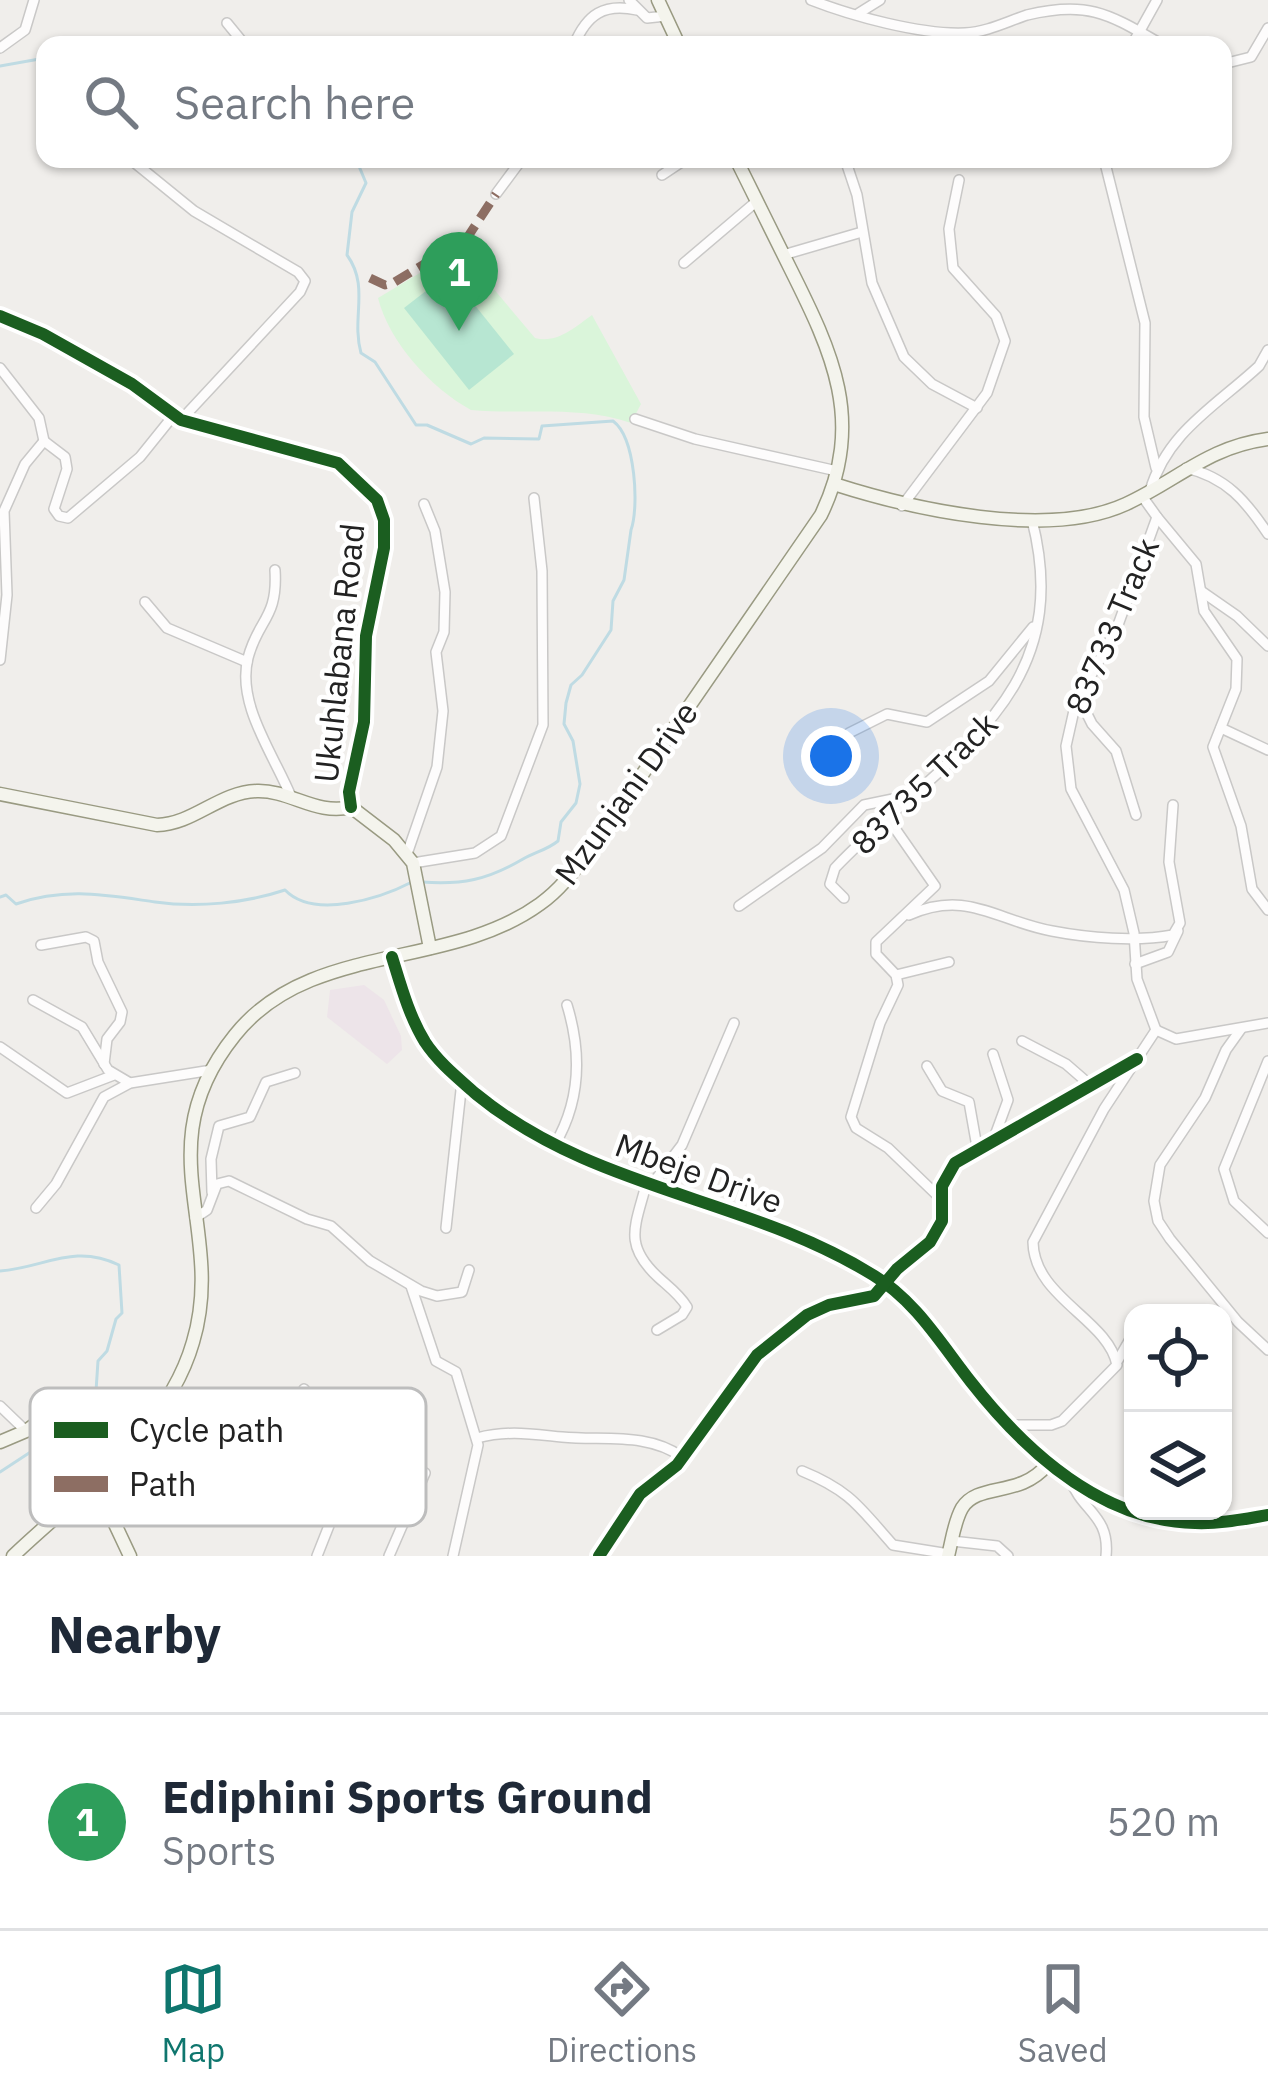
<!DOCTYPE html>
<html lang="en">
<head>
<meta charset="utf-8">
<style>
	:root { --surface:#fff; --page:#f6f6f7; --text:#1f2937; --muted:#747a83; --line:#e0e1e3; --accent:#0f766e }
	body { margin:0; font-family:"IBM Plex Sans",sans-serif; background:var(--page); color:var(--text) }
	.controls { position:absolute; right:36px; bottom:36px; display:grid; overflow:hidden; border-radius:24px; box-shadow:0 3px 9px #0004 }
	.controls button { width:108px; height:108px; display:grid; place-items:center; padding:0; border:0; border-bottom:3px solid var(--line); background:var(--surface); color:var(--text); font:60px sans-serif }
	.you { position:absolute; left:831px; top:756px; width:42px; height:42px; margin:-30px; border:9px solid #fff; border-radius:50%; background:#1a73e8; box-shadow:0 0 0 18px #1a73e833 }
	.badge { display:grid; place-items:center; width:78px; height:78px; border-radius:50%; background:var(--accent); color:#fff; font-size:39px; font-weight:700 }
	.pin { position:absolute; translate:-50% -99px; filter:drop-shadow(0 3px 6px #0008) }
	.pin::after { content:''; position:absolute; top:63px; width:42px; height:36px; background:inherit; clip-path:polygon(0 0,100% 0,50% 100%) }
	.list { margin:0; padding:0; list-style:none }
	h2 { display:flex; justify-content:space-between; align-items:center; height:156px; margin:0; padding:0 48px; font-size:51px }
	h2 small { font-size:39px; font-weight:400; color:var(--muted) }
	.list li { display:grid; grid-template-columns:78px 1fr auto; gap:36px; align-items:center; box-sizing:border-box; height:216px; padding:0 48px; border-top:3px solid var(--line) }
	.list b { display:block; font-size:45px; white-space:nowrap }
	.list p { margin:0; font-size:39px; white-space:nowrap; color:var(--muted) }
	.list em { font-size:39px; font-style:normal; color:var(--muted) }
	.icon { flex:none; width:66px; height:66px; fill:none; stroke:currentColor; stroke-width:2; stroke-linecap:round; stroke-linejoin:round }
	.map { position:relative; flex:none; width:1268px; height:1556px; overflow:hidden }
	.search { position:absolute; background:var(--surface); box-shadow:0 3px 9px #0004; left:36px; right:36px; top:36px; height:132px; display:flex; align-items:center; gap:30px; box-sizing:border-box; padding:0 42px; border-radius:24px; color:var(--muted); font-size:45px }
	.sheet { height:372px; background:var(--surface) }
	nav { display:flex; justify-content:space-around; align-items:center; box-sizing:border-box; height:168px; border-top:3px solid var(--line); background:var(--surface); font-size:33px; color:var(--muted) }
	nav a { display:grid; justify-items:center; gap:6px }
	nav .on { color:var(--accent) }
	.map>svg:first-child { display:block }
	.industrial { fill:#ede4e9 }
	.park { fill:#daf5da }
	.pitch { fill:#b7e6d2 }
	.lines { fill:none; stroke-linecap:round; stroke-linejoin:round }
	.stream { stroke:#bfdbe3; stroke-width:3 }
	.street-casing { stroke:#c9c8c7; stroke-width:12 }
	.secondary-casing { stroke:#999a82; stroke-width:15 }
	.street { stroke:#fdfcfc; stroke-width:9 }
	.secondary { stroke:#f4f4ed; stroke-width:12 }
	.quiet { stroke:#8d6e63; stroke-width:9; stroke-dasharray:18 9; stroke-linecap:butt }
	.cycleway-casing { stroke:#fff; stroke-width:20 }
	.cycleway { stroke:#1b5e20; stroke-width:12 }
	.labels { text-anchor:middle; stroke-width:9; stroke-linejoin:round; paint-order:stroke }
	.street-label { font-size:33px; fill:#222; stroke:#fff }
	.key { fill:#fff; stroke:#bdbdbd; stroke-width:3 }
	.key-label { font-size:33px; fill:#222 }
</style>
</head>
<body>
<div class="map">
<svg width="1268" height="1556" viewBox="0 0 1268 1556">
	<rect width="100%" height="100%" fill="#f0eeeb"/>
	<path class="industrial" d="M364,985L384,1000L401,1036L402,1050L387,1064L327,1017L330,990Z"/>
	<path class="park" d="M460,249L535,338C557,344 575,327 592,315L641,404L631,423C579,405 525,415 471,410C431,388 389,342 378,298Z"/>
	<path class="pitch" d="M449,273L514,354L469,390L404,308Z"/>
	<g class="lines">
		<g class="stream">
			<path d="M0,66L45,58"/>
			<path d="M356,159L366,183L352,212L347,255C370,287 351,317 361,353L375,362L416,425H427L471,444L484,438L539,439L542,426L613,421C636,438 639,508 631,530L624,580L613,601L611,630L582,675L571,685L566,703L564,724L573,741L580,784L576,803L561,822L558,841C547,850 535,852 523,859C487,880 462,885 422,882"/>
			<path d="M0,897L6,895L16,904C66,887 105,895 155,902C198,908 246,903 285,890C314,920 381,898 412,882"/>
			<path d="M0,1271C44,1268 73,1243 119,1265L122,1313L116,1319L107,1351L98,1361L96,1391L73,1429"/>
			<path d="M0,1472L55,1436L60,1439"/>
		</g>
		<defs>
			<g id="street">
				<path d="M629,0L647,18L666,16"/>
				<path d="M811,0C852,16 921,35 965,33C987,32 1006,22 1027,15C1090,0 1110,15 1163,45"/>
				<path d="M859,13L880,0"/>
				<path d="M227,23L245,45"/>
				<path d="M574,45C587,14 604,3 637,10"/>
				<path d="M1132,45L1157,0"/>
				<path d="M0,48L25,30L34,0"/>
				<path d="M1223,64L1251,57L1268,28"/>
				<path d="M130,159L194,211L298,272L305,281L300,292L181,420"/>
				<path d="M845,159L857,195L872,283L904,357L932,384L977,408"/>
				<path d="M1104,159L1145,323L1144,417L1156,468"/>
				<path d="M662,175L686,159"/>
				<path d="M496,194L522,159"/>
				<path d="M783,255L862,232"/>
				<path d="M684,263L757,201"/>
				<path d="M0,368L39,418L44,441"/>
				<path d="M635,419L695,439L837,471"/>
				<path d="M1186,468C1226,477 1246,501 1268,534"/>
				<path d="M1150,491C1167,432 1216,406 1259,366L1268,350"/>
				<path d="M1142,496L1157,517L1118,625L1075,706L1066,746L1071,789L1124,890L1134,933L1137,979L1156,1030"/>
				<path d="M902,506L987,393L1005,341L996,316L953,268L949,229L959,180"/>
				<path d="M1157,517L1196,564L1204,611L1237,659L1236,689L1213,747L1241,826L1252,889L1268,910"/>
				<path d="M275,570C278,619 258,619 248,658C236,705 275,756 292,799"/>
				<path d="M1201,591L1237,616L1268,646"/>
				<path d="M145,602L167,628L247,662"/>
				<path d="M0,660L7,595L4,511L25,464L44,441L65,457L67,469L54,509L59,516L68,518L140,457L173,416"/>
				<path d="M1079,698L1092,724L1116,751L1136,815"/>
				<path d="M1221,728L1268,750"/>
				<path d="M849,733L887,714L927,722L989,681L1033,627"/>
				<path d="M887,817L935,886L876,942V954L896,975L898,985L880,1023L851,1117L856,1128L888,1148L940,1198"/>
				<path d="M407,854L437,767L443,711L436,652L444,632L445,592L435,531L424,504"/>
				<path d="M413,863L475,853L501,836L543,725L542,571L534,498"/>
				<path d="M844,898L830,884L835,868C938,759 1078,700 1032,520"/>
				<path d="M739,906L822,848L864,805L893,799L909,801"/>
				<path d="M909,915C967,889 997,921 1052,931C1088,938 1137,942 1173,935L1180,923L1169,862L1173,805"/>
				<path d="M41,945L86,937L94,941L98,962L122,1012L120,1022L107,1039L104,1064"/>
				<path d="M1135,964L1168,952L1178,931"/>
				<path d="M896,975L949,962"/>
				<path d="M33,1000L82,1027L108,1070L130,1083"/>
				<path d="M1241,1029L1226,1050L1205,1098L1160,1165L1154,1201L1158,1221L1170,1239L1238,1322L1268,1350"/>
				<path d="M1156,1030L1176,1039L1268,1023"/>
				<path d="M1022,1041L1066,1064L1089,1084"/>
				<path d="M0,1047L67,1093L114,1075"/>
				<path d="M993,1054L1008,1100L994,1138"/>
				<path d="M1268,1061L1224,1169L1234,1201L1268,1233"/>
				<path d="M927,1066L942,1091L969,1102L977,1147"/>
				<path d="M554,1146C581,1101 582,1054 567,1005"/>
				<path d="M646,1185C635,1227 623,1245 659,1278C669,1287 680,1295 687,1307L682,1315L657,1330"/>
				<path d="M650,1187L682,1145L734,1023"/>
				<path d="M212,1192L211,1159L219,1126L250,1117L266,1082L295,1073"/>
				<path d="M36,1208L56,1184L104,1097L130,1083L212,1070"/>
				<path d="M195,1218L207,1210L217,1184L229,1181L307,1219L331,1226L370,1261L421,1291L437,1296L462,1292L469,1270"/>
				<path d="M446,1228L462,1081"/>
				<path d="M411,1286L436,1361L456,1372L478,1445L453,1556"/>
				<path d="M1118,1360L1133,1334"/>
				<path d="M304,1389C337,1443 358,1447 334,1513"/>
				<path d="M0,1406L26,1431"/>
				<path d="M1009,1425H1051L1062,1421L1117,1365C1108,1319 1034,1298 1033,1242L1104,1109L1156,1030"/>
				<path d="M477,1438C508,1430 531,1434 562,1437C603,1441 647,1432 682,1457"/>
				<path d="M802,1471C851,1491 860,1508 893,1545L949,1554"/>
				<path d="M1070,1479C1082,1512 1110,1515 1106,1556"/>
				<path d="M952,1541L997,1546L1008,1556"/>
				<path d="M317,1556L334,1513L356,1510"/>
				<path d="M389,1556L425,1473"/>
				<path d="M599,1556L640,1494L677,1465L757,1355L807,1315L829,1305L874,1296L897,1269L930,1242L942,1221V1186L955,1163L1137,1059"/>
			</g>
			<g id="secondary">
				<path d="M658,0L679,45"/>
				<path d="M0,316L43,334L132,384L181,420L338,463L377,500L384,520V548L366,636L364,722L349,792L351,807"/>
				<path d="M834,484C912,509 1048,540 1126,504C1178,480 1208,447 1268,439"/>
				<path d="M0,794L157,825C194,824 219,792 257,791C290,790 317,816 351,807"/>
				<path d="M351,807L394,840L413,863L430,948"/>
				<path d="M392,957C401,986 409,1016 425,1042C438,1062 458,1078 476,1094C594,1191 747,1197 873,1275C916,1301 941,1344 971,1382C1026,1452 1101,1521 1195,1523C1220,1524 1244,1519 1268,1515"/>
				<path d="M0,1442L26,1431L42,1419L60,1422L75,1446L88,1488L114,1522L130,1556"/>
				<path d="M13,1556C79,1493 167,1433 193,1342C227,1228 144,1148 235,1035C310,941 448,971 540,904C563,888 578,865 595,843L821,515C866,422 832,352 790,268C772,232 754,195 736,159"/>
				<path d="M948,1556C952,1541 954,1522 962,1508C978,1482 1020,1498 1047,1465"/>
			</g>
		</defs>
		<use href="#street" class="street-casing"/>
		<use href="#secondary" class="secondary-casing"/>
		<use href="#street" class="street"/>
		<use href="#secondary" class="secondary"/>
		<path class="quiet" d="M370,278L385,285L393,283L467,238L496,194"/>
		<defs>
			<g id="cycleway">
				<path d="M0,316L43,334L132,384L181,420L338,463L377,500L384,520V548L366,636L364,722L349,792L351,807"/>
				<path d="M392,957C401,986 409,1016 425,1042C438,1062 458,1078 476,1094C594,1191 747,1197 873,1275C916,1301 941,1344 971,1382C1026,1452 1101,1521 1195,1523C1220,1524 1244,1519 1268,1515"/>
				<path d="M599,1556L640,1494L677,1465L757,1355L807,1315L829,1305L874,1296L897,1269L930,1242L942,1221V1186L955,1163L1137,1059"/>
			</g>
		</defs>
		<use href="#cycleway" class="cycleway-casing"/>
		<use href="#cycleway" class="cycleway"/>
	</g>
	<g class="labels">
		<g class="street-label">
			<text transform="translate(1112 626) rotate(-67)" y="12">83733 Track</text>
			<text transform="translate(339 653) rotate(-84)" y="12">Ukuhlabana Road</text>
			<text transform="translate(924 783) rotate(-44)" y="12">83735 Track</text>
			<text transform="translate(626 793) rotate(-54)" y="12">Mzunjani Drive</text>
			<text transform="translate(699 1173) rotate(20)" y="12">Mbeje Drive</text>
		</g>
	</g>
	<rect x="30" y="1388" width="396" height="138" rx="18" class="key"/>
	<rect x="54" y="1422" width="54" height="16" fill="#1b5e20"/>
	<rect x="54" y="1476" width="54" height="16" fill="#8d6e63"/>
	<g class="key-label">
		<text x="129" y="1442">Cycle path</text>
		<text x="129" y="1496">Path</text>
	</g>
</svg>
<div class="controls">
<button><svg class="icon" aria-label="locate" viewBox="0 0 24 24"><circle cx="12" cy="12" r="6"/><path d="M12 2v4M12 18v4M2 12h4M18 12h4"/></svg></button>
<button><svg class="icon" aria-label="layers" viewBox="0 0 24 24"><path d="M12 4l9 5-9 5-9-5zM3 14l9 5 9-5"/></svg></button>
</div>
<div class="you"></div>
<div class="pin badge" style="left:459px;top:331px;background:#2e9e5b">1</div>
<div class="search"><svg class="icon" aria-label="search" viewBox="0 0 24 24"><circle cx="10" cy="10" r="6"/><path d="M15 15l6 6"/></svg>Search here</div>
</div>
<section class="sheet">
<h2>Nearby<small></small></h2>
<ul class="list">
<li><span class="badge" style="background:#2e9e5b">1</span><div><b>Ediphini Sports Ground</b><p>Sports</p></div><em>520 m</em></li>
</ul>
</section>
<nav>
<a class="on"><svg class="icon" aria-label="map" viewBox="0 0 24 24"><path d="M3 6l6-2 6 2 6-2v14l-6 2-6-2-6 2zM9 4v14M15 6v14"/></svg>Map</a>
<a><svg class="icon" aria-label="directions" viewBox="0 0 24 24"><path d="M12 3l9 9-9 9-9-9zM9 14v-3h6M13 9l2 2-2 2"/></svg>Directions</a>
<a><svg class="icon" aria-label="saved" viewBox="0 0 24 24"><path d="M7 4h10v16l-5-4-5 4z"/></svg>Saved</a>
</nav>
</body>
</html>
